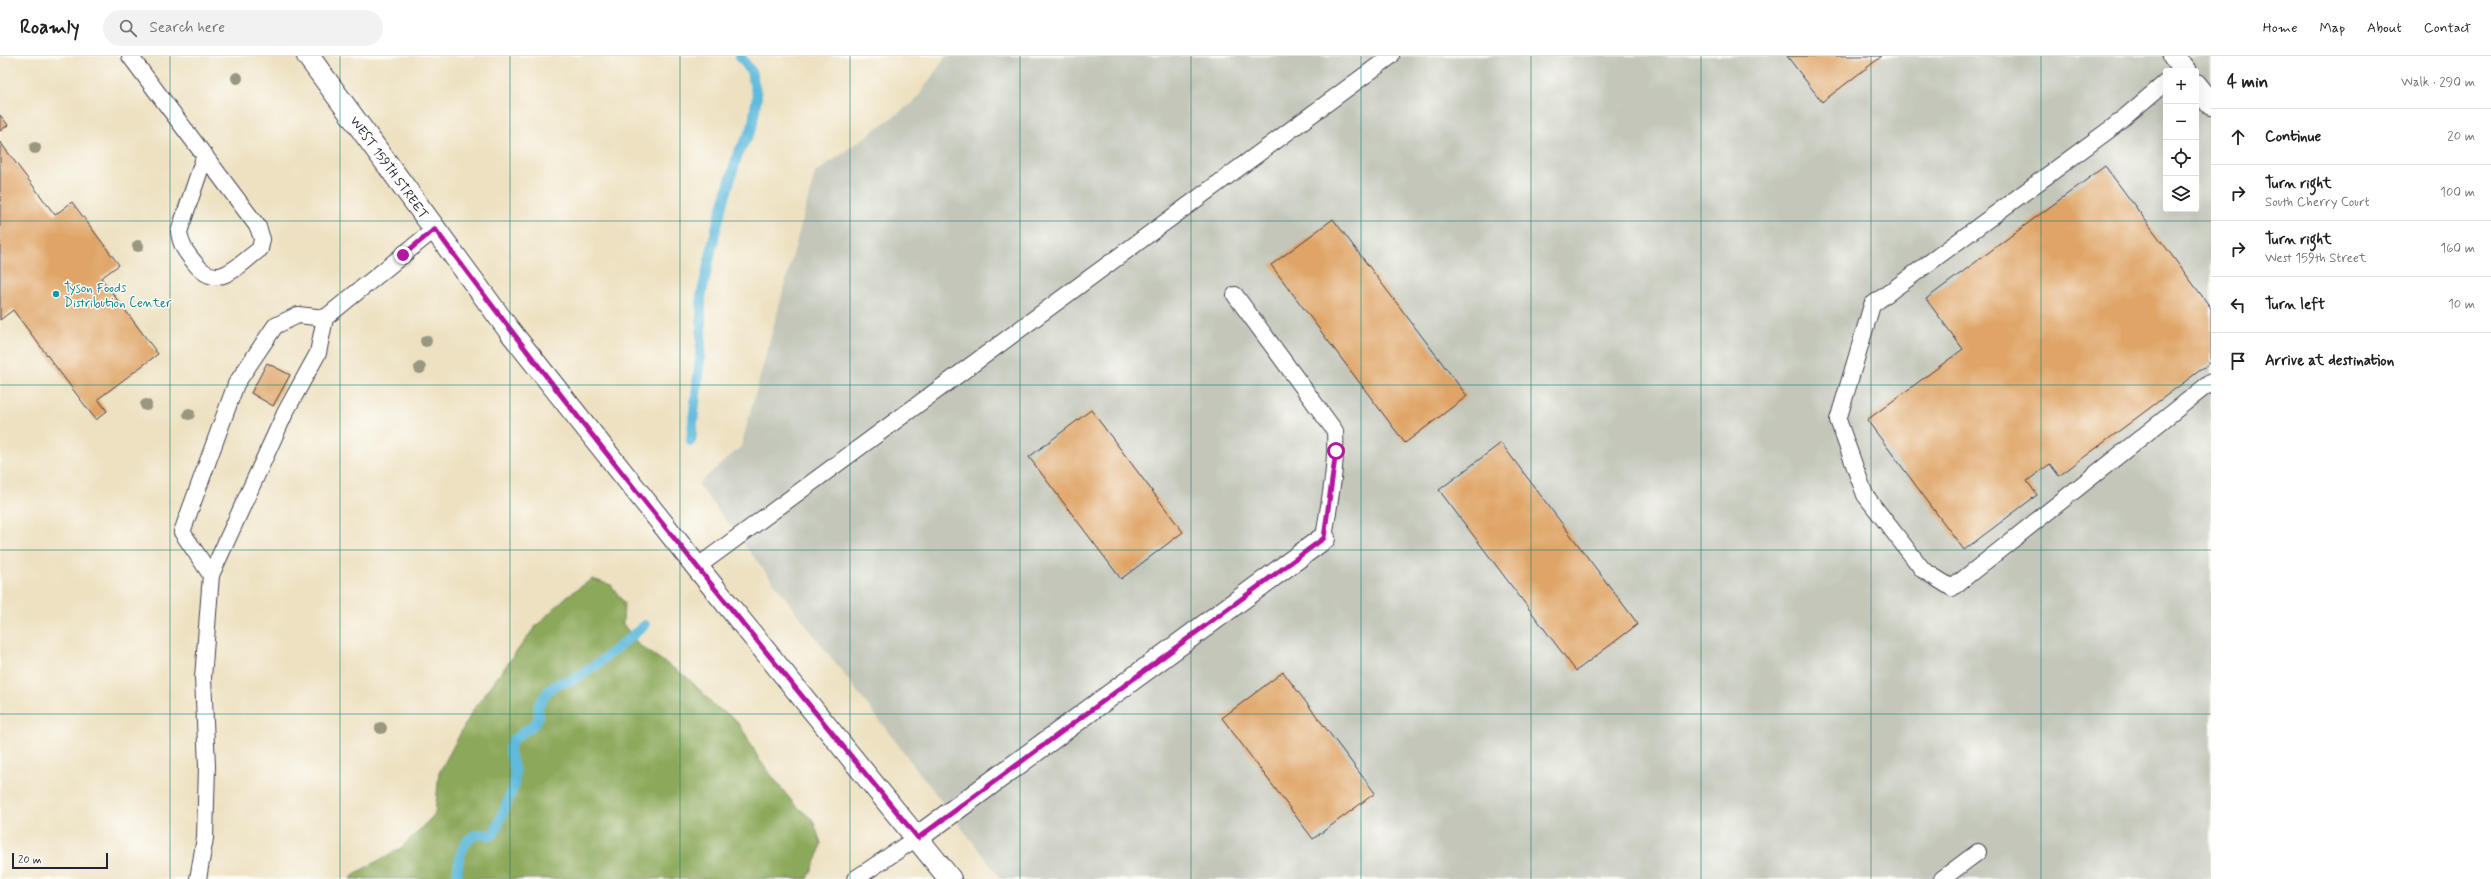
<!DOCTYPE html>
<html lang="en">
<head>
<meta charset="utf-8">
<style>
	:root { --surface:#fff; --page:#f2f2f2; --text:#202124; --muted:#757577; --line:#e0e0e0 }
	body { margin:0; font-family:Mynerve,sans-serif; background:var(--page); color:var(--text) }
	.controls { position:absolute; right:12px; top:12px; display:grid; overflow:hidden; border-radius:4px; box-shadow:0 4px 16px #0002 }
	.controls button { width:36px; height:36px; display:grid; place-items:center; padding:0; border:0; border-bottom:1px solid var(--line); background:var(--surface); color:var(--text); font:20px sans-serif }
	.scale { position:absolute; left:12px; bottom:10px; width:96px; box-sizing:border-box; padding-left:4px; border:2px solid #22223b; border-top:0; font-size:11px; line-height:14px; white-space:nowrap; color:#22223b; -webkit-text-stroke:3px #fdfcf7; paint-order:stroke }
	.stop { position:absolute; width:12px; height:12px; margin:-9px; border:3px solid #b5179e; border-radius:50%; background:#fff }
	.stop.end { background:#b5179e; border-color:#fff; box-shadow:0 1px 4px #0008 }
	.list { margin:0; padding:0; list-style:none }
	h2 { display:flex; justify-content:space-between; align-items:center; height:52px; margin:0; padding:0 16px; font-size:17px }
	h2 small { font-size:13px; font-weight:400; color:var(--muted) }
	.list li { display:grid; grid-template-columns:26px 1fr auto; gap:12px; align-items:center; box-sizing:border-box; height:56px; padding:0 16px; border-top:1px solid var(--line) }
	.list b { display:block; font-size:15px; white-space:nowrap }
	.list p { margin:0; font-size:13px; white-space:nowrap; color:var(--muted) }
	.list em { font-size:13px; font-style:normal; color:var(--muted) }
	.icon { flex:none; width:22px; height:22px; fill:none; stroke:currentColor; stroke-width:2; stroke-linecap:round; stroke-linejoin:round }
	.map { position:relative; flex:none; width:2211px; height:823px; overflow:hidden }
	header { display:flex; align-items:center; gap:24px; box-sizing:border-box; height:56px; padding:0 20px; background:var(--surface); border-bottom:1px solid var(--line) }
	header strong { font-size:19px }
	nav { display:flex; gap:22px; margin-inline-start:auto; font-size:14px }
	.search { width:280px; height:36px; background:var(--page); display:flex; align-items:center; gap:10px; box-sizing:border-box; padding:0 14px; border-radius:22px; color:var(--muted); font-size:15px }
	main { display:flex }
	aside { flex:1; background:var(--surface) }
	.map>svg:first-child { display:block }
	.industrial { fill:#c3c6b9; fill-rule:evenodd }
	.forest { fill:#8ca85a; stroke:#57654a }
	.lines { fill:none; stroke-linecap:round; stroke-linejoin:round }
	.stream { stroke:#5ebadc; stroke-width:10 }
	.building { fill:#dfa466 }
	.lane-casing { stroke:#403f4f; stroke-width:18 }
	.street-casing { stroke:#403f4f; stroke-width:24 }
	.secondary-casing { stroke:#403f4f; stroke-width:24 }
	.lane { stroke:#fff; stroke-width:16 }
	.street { stroke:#fff; stroke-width:22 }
	.secondary { stroke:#fff; stroke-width:22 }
	.tree { fill:#999780 }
	.route { stroke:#b5179e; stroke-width:5 }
	.grid { fill:none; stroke:#0f766e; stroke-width:1; stroke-opacity:0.55 }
	.culture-dot { fill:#0f9aa8; stroke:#fdfcf7; stroke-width:1.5 }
	.labels { text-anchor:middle; stroke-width:3; stroke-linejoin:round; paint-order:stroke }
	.street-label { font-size:13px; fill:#22223b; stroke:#fdfcf7 }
	.culture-label { font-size:13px; fill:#0d838f; stroke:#fdfcf7; text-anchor:start }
</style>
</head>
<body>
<header>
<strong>Roamly</strong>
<div class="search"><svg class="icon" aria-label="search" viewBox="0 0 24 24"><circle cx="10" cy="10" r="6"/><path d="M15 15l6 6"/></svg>Search here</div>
<nav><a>Home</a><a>Map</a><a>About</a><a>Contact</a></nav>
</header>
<main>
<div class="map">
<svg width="2211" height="823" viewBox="0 0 2211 823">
	<rect width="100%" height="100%" fill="#fdfcf7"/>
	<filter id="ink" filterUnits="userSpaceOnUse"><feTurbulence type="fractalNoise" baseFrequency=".025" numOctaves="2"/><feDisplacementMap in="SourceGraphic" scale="8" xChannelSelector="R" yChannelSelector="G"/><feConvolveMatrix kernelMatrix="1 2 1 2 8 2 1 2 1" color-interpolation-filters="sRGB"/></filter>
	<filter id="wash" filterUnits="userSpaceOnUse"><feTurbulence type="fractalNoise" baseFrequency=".012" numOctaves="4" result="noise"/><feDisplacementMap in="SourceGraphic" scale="16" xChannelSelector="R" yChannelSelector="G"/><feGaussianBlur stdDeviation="0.9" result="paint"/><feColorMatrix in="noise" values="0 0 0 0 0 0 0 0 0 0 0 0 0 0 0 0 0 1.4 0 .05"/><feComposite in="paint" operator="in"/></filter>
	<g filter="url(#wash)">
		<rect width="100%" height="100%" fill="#ede1c1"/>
		<path class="industrial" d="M946,0H2211V823H1001L698,428L741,391L815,117L915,45ZM2166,15H2196V153H2166Z"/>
		<path class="forest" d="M592,523L611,529L624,547L623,568L639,589L688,622L716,651L735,663L746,679L760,705L794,748L813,764L821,787L818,800L808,823H351L354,818L401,792L435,758L439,717L473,654L535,571L567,540Z"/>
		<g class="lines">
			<g class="stream">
				<path d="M691,385L701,293V241L717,169L738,97L752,73L757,40L751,15L740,0"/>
				<path d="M457,823C458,804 463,770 490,780L494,778L514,730L515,716L509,692L514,683L535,668L539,660L538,650L548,635L559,627L573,624L600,606L645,569"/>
			</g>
		</g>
		<g id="blocks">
			<g class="building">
				<path d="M1787,0H1882L1822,46Z"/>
				<path d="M0,59L8,69L0,75Z"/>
				<path d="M0,86L55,159L72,146L119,209L101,222L158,298L98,343L107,355L96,364L13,254L0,264Z"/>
				<path d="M2105,110L2211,252V306L2059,420L2050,408L2027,425L2037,439L1964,494L1867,364L1963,293L1926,243Z"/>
				<path d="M1333,163L1467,340L1405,387L1271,209Z"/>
				<path d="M267,307L290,319L273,350L251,337Z"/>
				<path d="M1091,354L1183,476L1121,523L1029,401Z"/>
				<path d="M1501,387L1638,568L1576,615L1439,434Z"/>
				<path d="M1283,616L1375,737L1313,783L1222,662Z"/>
			</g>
		</g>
	</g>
	<g filter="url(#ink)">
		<use href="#blocks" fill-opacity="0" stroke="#403f4f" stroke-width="1"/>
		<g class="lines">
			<defs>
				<g id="lane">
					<path d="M130,0L258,171L262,183L260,193C237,210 217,237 194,206C186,196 181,190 179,176L205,99"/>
					<path d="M2166,26L2113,71L1872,249L1838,364L1865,439L1923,514L1952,532L2211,326"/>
					<path d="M1235,239L1335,375C1337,411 1329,447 1324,482"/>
					<path d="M697,511L1391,0"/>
					<path d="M211,519L182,476L236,328L275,270L298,259L325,262"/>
					<path d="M198,823L205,782L207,710L203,622L211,519L286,355L318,297L325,262L435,173"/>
					<path d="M855,823L918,781"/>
					<path d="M1942,823L1978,796"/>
				</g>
				<g id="street">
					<path d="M2174,0L2186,15"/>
					<path d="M2196,29L2211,48"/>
					<path d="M918,781L1324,482"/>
				</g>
				<path id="secondary" d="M308,0L509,274L697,511L950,823"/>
			</defs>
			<use href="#lane" class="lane-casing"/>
			<use href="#street" class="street-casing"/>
			<use href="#secondary" class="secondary-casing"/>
			<use href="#lane" class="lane"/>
			<use href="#street" class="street"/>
			<use href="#secondary" class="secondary"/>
		</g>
		<g class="tree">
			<circle cx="237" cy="22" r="6"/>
			<circle cx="35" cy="92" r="6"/>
			<circle cx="138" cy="190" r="6"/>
			<circle cx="426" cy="285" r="6"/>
			<circle cx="420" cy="312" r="6"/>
			<circle cx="146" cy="349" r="6"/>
			<circle cx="189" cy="358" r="6"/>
			<circle cx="381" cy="672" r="6"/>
		</g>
	</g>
	<g class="lines" filter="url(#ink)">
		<path class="route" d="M403,199L435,173C589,382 754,581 918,782L1324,482L1336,395"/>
	</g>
	<path class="grid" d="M170,0V823M340,0V823M510,0V823M680,0V823M850,0V823M1020,0V823M1191,0V823M1361,0V823M1531,0V823M1701,0V823M1871,0V823M2041,0V823M0,165H2211M0,329H2211M0,494H2211M0,658H2211"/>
	<circle class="culture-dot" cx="56" cy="238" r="4"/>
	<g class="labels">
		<g class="street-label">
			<text transform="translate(390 111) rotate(54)" y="5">WEST 159TH STREET</text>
		</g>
		<g class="culture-label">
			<text x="64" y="236">Tyson Foods<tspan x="64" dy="15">Distribution Center</tspan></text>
		</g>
	</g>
</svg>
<div class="controls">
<button>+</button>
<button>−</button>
<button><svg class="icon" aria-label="locate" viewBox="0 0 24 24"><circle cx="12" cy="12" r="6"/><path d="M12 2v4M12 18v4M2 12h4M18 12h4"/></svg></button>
<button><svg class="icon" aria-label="layers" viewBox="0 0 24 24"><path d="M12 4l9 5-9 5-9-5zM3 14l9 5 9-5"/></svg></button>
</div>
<div class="scale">20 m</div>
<div class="stop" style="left:1336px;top:395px"></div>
<div class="stop end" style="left:403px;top:199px"></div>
</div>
<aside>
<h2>4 min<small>Walk · 290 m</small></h2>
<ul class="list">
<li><svg class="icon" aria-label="ahead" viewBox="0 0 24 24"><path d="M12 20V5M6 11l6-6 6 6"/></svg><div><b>Continue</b></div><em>20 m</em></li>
<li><svg class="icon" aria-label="right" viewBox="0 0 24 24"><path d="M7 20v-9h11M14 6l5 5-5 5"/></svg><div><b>Turn right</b><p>South Cherry Court</p></div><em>100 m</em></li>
<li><svg class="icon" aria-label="right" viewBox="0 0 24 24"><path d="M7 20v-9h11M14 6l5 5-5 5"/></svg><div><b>Turn right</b><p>West 159th Street</p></div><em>160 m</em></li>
<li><svg class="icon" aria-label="left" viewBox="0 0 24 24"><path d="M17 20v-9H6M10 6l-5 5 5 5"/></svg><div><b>Turn left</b></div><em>10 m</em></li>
<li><svg class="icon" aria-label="arrive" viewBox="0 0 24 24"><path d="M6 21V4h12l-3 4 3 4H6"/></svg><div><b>Arrive at destination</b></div></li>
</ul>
</aside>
</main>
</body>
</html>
